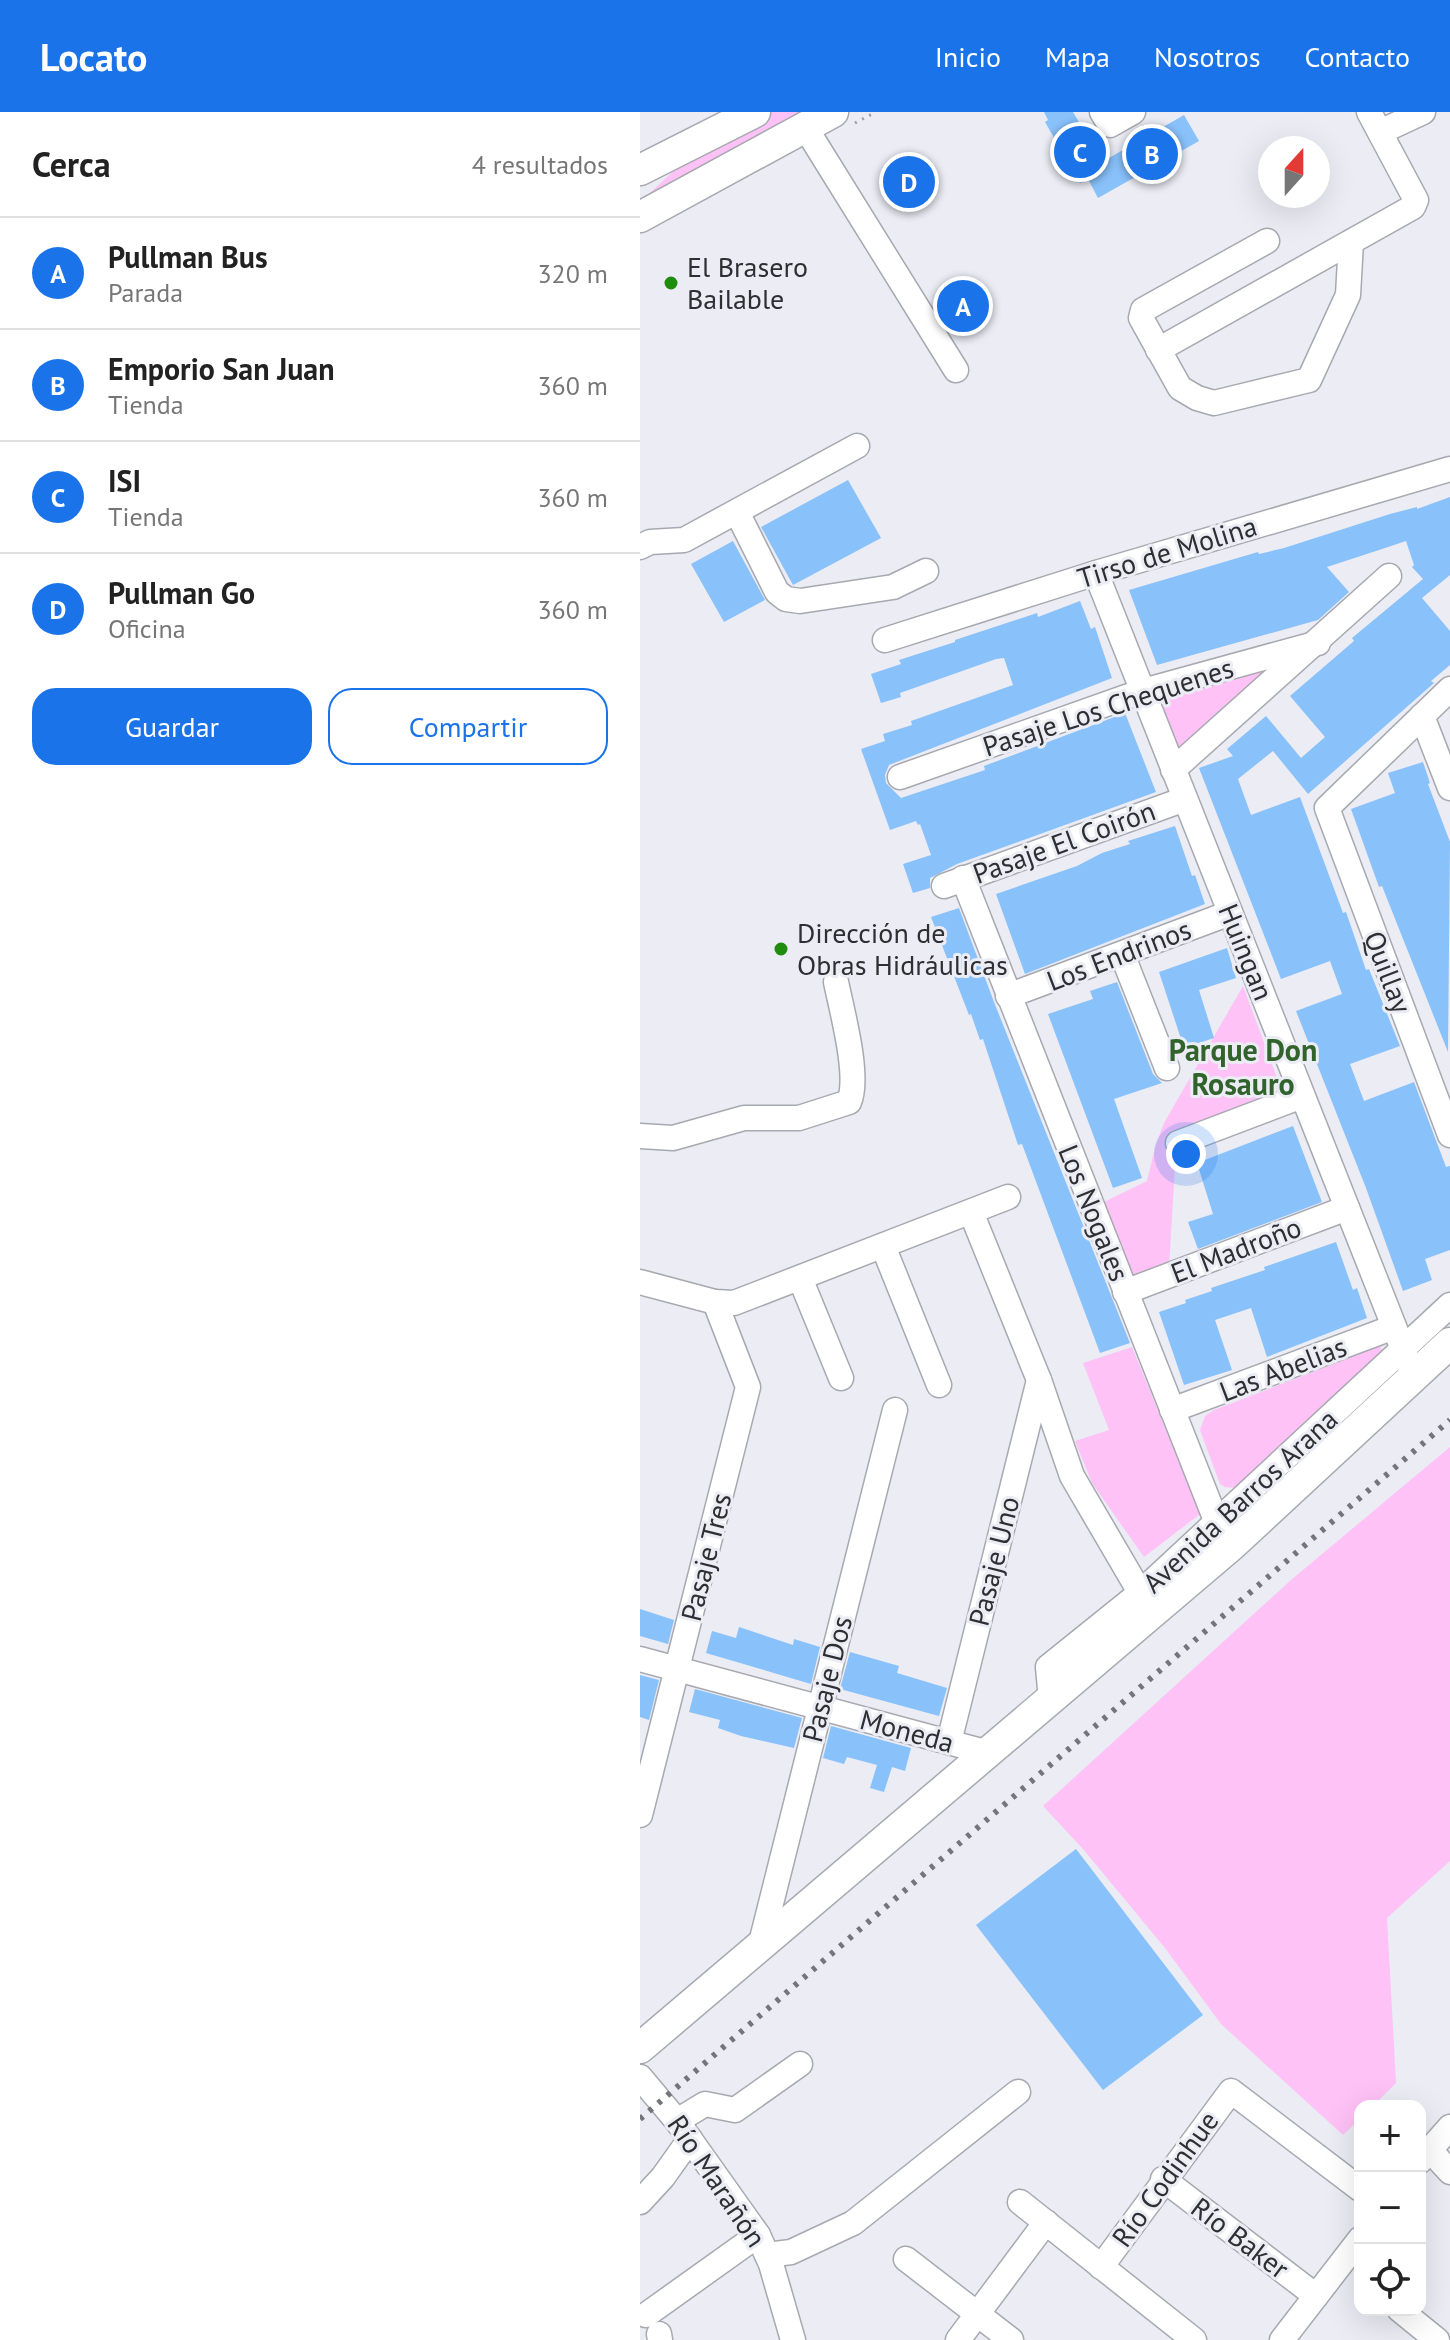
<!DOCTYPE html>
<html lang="es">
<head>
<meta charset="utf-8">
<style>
	:root { --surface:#fff; --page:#f2f2f2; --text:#222; --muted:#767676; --line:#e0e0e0; --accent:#1a73e8 }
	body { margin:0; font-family:"PT Sans",sans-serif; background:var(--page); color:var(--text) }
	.controls { position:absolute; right:24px; bottom:24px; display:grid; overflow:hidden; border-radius:16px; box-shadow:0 8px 32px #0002 }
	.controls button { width:72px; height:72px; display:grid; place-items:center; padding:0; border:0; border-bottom:2px solid var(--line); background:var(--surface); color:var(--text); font:40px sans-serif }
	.compass { position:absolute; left:618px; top:24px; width:72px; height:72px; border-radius:50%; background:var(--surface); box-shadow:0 8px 32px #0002; rotate:21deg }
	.you { position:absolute; left:546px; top:1042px; width:28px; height:28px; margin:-20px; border:6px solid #fff; border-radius:50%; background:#1a73e8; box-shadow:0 0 0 12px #1a73e833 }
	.badge { display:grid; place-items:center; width:52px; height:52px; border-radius:50%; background:var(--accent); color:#fff; font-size:26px; font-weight:700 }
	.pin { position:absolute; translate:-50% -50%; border:4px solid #fff; box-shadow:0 2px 8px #0006 }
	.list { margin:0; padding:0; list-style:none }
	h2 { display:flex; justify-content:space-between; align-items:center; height:104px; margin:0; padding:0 32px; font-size:34px }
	h2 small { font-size:26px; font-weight:400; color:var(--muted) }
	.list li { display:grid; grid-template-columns:52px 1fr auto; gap:24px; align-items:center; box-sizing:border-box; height:112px; padding:0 32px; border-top:2px solid var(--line) }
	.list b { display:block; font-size:30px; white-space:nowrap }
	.list p { margin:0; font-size:26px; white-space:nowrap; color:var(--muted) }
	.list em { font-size:26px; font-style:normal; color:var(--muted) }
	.actions { display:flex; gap:16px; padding:24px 32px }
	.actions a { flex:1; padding:18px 0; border:2px solid var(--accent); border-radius:24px; text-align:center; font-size:28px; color:var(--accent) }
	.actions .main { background:var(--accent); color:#fff }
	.icon { flex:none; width:44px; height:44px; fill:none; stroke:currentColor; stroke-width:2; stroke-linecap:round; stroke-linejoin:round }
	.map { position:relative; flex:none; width:810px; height:2228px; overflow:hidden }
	header { display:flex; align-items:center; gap:48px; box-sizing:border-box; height:112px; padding:0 40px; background:var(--accent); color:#fff }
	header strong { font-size:38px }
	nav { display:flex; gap:44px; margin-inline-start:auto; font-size:28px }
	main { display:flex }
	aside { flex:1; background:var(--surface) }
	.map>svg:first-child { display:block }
	.green { fill:#fec2f6 }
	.building { fill:#89c1fb }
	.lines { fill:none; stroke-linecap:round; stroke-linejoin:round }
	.minor-casing { stroke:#a7a9b0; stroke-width:27 }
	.major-casing { stroke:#a7a9b0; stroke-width:33 }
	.path { stroke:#9e9fa5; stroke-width:3; stroke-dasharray:2 6; stroke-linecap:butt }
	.minor { stroke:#fff; stroke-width:24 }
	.major { stroke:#fff; stroke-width:30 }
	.rail { stroke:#74757a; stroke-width:6; stroke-dasharray:4 8; stroke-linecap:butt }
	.poi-dot { fill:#208c0d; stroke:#ebecf4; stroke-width:3 }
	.labels { text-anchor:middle; stroke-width:6; stroke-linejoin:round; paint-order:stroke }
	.poi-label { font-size:28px; fill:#2e2f32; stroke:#ebecf4; text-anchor:start }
	.street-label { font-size:28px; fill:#2e2f32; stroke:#ebecf4 }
	.neighbourhood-label { font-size:30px; font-weight:bold; fill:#32632c; stroke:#ebecf4 }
</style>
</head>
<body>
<header>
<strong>Locato</strong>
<nav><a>Inicio</a><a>Mapa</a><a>Nosotros</a><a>Contacto</a></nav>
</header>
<main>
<aside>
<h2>Cerca<small>4 resultados</small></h2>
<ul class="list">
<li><span class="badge">A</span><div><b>Pullman Bus</b><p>Parada</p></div><em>320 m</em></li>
<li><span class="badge">B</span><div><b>Emporio San Juan</b><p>Tienda</p></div><em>360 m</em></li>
<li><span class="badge">C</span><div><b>ISI</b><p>Tienda</p></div><em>360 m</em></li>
<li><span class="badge">D</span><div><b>Pullman Go</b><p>Oficina</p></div><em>360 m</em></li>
</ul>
<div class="actions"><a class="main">Guardar</a><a>Compartir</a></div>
</aside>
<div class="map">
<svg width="810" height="2228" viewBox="0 0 810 2228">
	<rect width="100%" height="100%" fill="#ebecf4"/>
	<g class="green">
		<path d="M128,0H168L0,90L52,42Z"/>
		<path d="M639,550L540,643L517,584Z"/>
		<path d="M603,874L642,979L537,1021L529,1155L491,1168L462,1091L507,1069L516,1032L524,1011Z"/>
		<path d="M740,1234L743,1240L597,1376L585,1375L580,1372L560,1318L565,1304L574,1298Z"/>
		<path d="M492,1235L560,1402L504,1445L452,1371L435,1329L469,1318L443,1251Z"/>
		<path d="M810,1335V1749L747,1806L756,1971L733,1994H720V2007L703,2023L581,1912L525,1836L443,1737L403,1694L651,1468Z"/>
	</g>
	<g class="building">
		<path d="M404,0H433L462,50L544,3L559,29L458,86L448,67L440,71L405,10L408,8Z"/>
		<path d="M208,368L241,426L153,473L121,415Z"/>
		<path d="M810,385V463L782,486L810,519V553L791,569L794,571L668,682L633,639L598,667L611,703L660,685L703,801L706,800L726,858L729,857L760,934L710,952L724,989L774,970L806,1055L810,1054V1138L785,1147L792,1168L763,1179L726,1076L656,899L702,882L690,849L641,867L559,656L593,644L587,637L626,604L661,646L685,625L650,584L714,529L712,526L783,467L772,455L774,453L766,429L739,438L687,455L709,480L678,508L517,553L489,478L618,440L619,442L644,436L750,402L777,395V397Z"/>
		<path d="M93,429L125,488L84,510L51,452Z"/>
		<path d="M440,489L451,517L455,515L472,566L249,653L245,663L246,671L261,686L345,658L344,654L485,601L516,680L317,752L290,766V776L273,781L263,752L291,743L280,712L278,713L276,709L250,718L221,637L245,629L243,622L272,613L271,609L373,573L364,546L356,547L260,581L261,585L241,591L231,562L261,552L259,548L315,530V528L397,501L398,505Z"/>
		<path d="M783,650L790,671L788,672L810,730L808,940L742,774L739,775L711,697L755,681L748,661Z"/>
		<path d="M535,714L552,764L555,763L565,792L385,862L356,782L437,754L462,741L490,732L488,729Z"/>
		<path d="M319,796L354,890L490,1231L460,1241L382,1032L378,1033L343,927L340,928L331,902L329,903L291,805Z"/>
		<path d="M587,836L596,866L559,878L574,926L544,936L519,860Z"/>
		<path d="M477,870L513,962L522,971L474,987L502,1066L473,1076L408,902L453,887L450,879Z"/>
		<path d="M653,1014L682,1090L558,1137L548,1110L573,1102L557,1051Z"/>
		<path d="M696,1130L713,1178L717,1176L727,1206L627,1245L611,1196L575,1208L592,1258L544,1273L519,1200L546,1191L545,1188L572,1179L571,1176L625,1158L624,1155Z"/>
		<path d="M0,1497L34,1508L28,1532L0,1524Z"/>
		<path d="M99,1515L153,1533L154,1527L180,1535L171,1572L66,1541L72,1519L96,1526Z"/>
		<path d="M210,1540L259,1554L257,1561L307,1576L299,1604L200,1577Z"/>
		<path d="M0,1563L19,1568L9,1608L0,1605Z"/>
		<path d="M55,1577L162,1606L154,1636L101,1624L78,1616L80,1608L49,1600Z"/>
		<path d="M191,1614L271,1636L265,1659L252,1655L244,1680L230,1676L237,1653L207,1645L204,1652L183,1646Z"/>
		<path d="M436,1737L563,1903L463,1978L336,1813Z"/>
	</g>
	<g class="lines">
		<defs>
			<g id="minor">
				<path d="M462,0L470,13L493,0"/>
				<path d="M165,15L316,258"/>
				<path d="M740,20L783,0"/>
				<path d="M627,129L503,198L501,206L540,276L557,286L574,291L669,268L708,183L711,130"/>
				<path d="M518,238L773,95L776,88L729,0"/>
				<path d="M97,400L137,480L146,487L160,489L253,475L286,459"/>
				<path d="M0,435L10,430L44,428L217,334"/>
				<path d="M456,461L774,1265"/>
				<path d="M245,528L456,461L810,357"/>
				<path d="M810,577L687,696L810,1023"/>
				<path d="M782,604L810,676"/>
				<path d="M533,658L749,464"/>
				<path d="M260,665L503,579L678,531"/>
				<path d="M323,766L577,1411L592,1433"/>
				<path d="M304,774L545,687"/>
				<path d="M482,842L527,956"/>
				<path d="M368,884L590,801"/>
				<path d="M0,1024L33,1026L104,1006H159L209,990C220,965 202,899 196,870"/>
				<path d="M538,1031L662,984"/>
				<path d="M331,1100L399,1268L432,1364L508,1494"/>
				<path d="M243,1134L299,1273"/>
				<path d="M160,1166L201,1266"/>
				<path d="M0,1170L75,1190L94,1191L368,1085"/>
				<path d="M485,1180L707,1096"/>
				<path d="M532,1298L754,1215"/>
				<path d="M0,1547L349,1641"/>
				<path d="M411,1588L408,1555L500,1481L810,1193"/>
				<path d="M309,1630L399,1268"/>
				<path d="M0,1703L108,1275L75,1190"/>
				<path d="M120,1835L255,1298"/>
				<path d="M0,1965L37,2009L118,2123L131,2152L153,2228"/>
				<path d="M37,2009L65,1992L95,1998L160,1952"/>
				<path d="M789,2037L810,2060"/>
				<path d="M780,2049L810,2015"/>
				<path d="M523,2067L676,2184"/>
				<path d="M0,2090L23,2065L50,2027"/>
				<path d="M380,2090L554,2228"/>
				<path d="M127,2143L151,2140L213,2111L378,1980"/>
				<path d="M266,2147L371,2228"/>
				<path d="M461,2155L591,1979L720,2077"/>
				<path d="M760,2198L797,2228"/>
				<path d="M6,2203L118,2123"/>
				<path d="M19,2222L20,2228"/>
				<path d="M318,2228L406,2110"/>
				<path d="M642,2228L720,2127"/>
			</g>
			<g id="major">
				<path d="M0,58L115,0"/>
				<path d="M0,105L193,0"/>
				<path d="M0,1936L592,1433L810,1231"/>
			</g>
		</defs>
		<use href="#minor" class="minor-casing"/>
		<use href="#major" class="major-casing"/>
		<path class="path" d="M215,11L236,0"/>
		<use href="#minor" class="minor"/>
		<use href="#major" class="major"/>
		<path class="rail" d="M0,2007L810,1308"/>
	</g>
	<g class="poi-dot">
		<circle cx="31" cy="171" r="8"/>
		<circle cx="141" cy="837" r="8"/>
	</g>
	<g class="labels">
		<g class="poi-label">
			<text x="47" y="165">El Brasero<tspan x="47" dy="32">Bailable</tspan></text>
			<text x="157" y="831">Dirección de<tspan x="157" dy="32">Obras Hidráulicas</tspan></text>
		</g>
		<g class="street-label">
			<text transform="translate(527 440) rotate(-17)" y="10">Tirso de Molina</text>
			<text transform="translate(468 595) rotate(-18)" y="10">Pasaje Los Chequenes</text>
			<text transform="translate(424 730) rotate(-20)" y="10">Pasaje El Coirón</text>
			<text transform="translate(606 840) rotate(68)" y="10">Huingan</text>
			<text transform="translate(479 843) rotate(-21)" y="10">Los Endrinos</text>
			<text transform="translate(748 860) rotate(69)" y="10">Quillay</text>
			<text transform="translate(454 1101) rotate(68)" y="10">Los Nogales</text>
			<text transform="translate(596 1138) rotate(-21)" y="10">El Madroño</text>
			<text transform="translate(643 1257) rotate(-21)" y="10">Las Abelias</text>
			<text transform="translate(600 1389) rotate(-43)" y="10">Avenida Barros Arana</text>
			<text transform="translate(66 1445) rotate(-76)" y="10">Pasaje Tres</text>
			<text transform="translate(354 1449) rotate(-76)" y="10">Pasaje Uno</text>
			<text transform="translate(187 1567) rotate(-76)" y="10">Pasaje Dos</text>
			<text transform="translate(267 1619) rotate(15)" y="10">Moneda</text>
			<text transform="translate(525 2067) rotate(-54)" y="10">Río Codinhue</text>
			<text transform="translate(77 2069) rotate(56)" y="10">Río Marañón</text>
			<text transform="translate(600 2126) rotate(37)" y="10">Río Baker</text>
		</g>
		<g class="neighbourhood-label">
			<text x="603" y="949">Parque Don<tspan x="603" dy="34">Rosauro</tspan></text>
		</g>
	</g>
</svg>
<div class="controls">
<button>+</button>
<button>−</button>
<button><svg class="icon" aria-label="locate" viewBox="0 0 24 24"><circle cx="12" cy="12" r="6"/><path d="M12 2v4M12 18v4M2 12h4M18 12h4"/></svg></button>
</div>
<svg class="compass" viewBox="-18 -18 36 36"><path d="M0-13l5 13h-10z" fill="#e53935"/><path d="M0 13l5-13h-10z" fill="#767676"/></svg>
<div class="you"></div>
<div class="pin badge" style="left:323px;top:194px">A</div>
<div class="pin badge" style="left:512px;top:42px">B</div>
<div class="pin badge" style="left:440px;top:40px">C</div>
<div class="pin badge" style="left:269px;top:70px">D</div>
</div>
</main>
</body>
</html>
